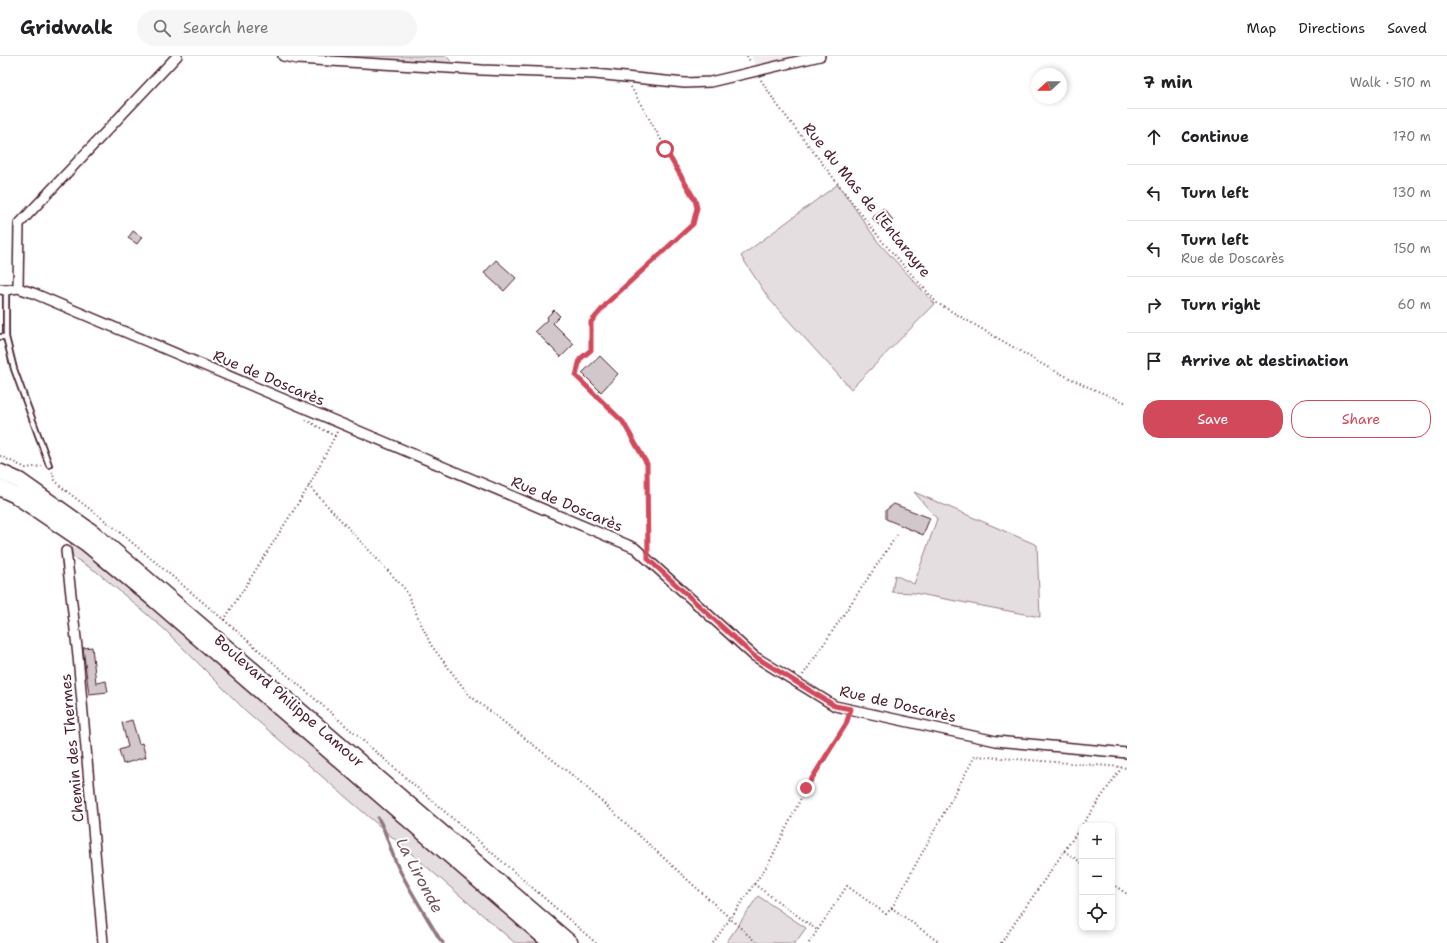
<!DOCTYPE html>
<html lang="en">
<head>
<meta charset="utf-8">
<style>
	:root { --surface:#fff; --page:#f6f6f6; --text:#202124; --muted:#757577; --line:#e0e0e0; --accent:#d1495b }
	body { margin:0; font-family:"Shantell Sans",sans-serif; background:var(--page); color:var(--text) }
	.controls { position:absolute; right:12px; bottom:12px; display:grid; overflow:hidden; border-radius:8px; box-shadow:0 2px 6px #0003 }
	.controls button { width:36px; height:36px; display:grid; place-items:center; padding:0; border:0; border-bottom:1px solid var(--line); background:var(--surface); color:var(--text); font:20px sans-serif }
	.compass { position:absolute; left:1031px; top:12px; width:36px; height:36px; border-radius:50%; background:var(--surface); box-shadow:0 2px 6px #0003; rotate:248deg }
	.stop { position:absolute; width:12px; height:12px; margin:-9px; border:3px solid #d1495b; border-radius:50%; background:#fff }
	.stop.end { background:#d1495b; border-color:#fff; box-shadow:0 1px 4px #0008 }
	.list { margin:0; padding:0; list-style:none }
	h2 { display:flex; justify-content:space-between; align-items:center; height:52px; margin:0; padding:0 16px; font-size:17px }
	h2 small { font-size:13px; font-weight:400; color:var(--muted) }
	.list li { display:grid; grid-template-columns:26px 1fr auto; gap:12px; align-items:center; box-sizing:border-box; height:56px; padding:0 16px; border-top:1px solid var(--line) }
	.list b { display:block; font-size:15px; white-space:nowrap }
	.list p { margin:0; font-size:13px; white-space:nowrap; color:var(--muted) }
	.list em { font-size:13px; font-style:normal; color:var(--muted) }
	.actions { display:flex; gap:8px; padding:12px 16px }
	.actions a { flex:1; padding:9px 0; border:1px solid var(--accent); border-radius:16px; text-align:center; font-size:14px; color:var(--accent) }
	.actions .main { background:var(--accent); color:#fff }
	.icon { flex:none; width:22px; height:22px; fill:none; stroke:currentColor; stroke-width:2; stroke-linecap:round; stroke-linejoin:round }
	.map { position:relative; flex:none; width:1127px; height:887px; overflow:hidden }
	header { display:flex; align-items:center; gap:24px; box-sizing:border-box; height:56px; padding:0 20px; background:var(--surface); border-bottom:1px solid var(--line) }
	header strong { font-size:19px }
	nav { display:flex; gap:22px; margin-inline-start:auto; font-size:14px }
	.search { width:280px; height:36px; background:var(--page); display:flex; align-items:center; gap:10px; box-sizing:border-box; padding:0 14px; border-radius:22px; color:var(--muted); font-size:15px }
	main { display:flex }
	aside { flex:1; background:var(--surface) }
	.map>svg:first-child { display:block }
	.built { fill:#f2eeef }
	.green { fill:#e5dee0; stroke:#987e86 }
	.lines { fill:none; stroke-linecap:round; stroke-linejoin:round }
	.stream { stroke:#91787e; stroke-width:3.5 }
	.building { fill:#d2c7cb; stroke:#4a1f2b }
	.service-casing { stroke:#4a1f2b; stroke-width:8 }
	.minor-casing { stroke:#4a1f2b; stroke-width:12 }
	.primary-casing { stroke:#4a1f2b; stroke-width:18 }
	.path { stroke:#4a1f2b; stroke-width:2; stroke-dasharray:1 3; stroke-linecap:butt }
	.service { stroke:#fff; stroke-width:4.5 }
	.minor { stroke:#fff; stroke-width:9 }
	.primary { stroke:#fff; stroke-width:15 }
	.route { stroke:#d1495b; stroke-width:5 }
	.labels { text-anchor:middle; stroke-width:4; stroke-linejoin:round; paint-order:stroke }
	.street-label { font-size:15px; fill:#4a1f2b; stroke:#fff }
	.water-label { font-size:16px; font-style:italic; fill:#74535c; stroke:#fff }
</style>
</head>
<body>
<header>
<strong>Gridwalk</strong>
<div class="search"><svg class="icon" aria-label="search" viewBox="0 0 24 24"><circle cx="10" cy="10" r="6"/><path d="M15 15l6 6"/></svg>Search here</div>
<nav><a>Map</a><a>Directions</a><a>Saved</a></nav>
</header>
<main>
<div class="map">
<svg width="1127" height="887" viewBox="0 0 1127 887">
	<rect width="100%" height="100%" fill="#fff"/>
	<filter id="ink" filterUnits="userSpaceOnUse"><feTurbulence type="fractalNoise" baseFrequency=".025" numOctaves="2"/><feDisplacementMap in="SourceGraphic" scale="8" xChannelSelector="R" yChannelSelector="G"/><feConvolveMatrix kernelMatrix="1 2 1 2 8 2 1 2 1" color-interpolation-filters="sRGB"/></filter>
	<g filter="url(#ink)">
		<path class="built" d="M751,0H807L756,9Z"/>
		<g class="green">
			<path d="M333,0H446L455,9Z"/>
			<path d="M838,128L878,186L935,248L851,333L769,243L741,200Z"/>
			<path d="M914,436L1037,489L1040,561L914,537L892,536L895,519L914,528L937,463Z"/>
			<path d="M70,484L86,496L540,887H515L246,655L163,572L97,516L73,501Z"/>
			<path d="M758,840L806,872L795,887H726Z"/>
		</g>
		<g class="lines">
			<path class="stream" d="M378,762C387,776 390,795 398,811C410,835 425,858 439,882L443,887"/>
		</g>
		<g class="building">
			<path d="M883,152L893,164L883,173L872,162Z"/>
			<path d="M133,175L142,181L137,188L128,182Z"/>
			<path d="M496,204L516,222L504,235L484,217Z"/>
			<path d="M554,254L560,260L553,267L574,288L561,301L535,275L548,263L547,261Z"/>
			<path d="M600,300L618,318L601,336L582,317Z"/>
			<path d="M894,448L930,462L923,479L886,463V454Z"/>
			<path d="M92,591L96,627L106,625L108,636L89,638L83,592Z"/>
			<path d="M132,664L139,688L142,687L146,701L123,708L119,694L128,691L122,667Z"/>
		</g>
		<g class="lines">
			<defs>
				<g id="service">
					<path d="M6,234V281L14,313L49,409"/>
					<path d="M0,281H6"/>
				</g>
				<g id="minor">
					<path d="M283,0L297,3L482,14L595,18L685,27L710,26L820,0"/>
					<path d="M18,232L19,168L177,0"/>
					<path d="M0,233L6,234L18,232L33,237L635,492L754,600L835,650L996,685L1127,697"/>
					<path d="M66,495L78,600L103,887"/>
				</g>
				<g id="primary">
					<path d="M0,416L20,425L92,476L570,887"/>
					<path d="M0,432L15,439L86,487L155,544L551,887"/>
				</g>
			</defs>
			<use href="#service" class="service-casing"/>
			<use href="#minor" class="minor-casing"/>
			<use href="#primary" class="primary-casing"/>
			<g class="path">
				<path d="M747,0L751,7"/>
				<path d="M761,24L775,46L882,185L937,247L1049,312L1088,331L1127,347"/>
				<path d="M631,31L695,143C697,153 696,159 693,168L608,246L591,266V294L579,303L576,320L623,366L647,408L648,490"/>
				<path d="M306,364L335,380"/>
				<path d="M337,376L309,430L405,533L431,589L469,639L576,722L757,887"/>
				<path d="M0,400L26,412L42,410"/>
				<path d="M52,416L55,424L61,431L116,473L224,564L596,887"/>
				<path d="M224,564L309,430"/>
				<path d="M803,619L897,479"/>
				<path d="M1064,795L1082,807"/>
				<path d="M754,828L817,874"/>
				<path d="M1112,828L1127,838"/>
				<path d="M892,852L975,700L1122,711"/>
				<path d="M713,887L769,807L806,732L847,668L848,662"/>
				<path d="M809,887L847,830L886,858L892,852L940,887"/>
				<path d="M1001,887L1122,711L1127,712"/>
			</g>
			<use href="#service" class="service"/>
			<use href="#minor" class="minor"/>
			<use href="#primary" class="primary"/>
		</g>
	</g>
	<g class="lines" filter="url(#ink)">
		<path class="route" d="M665,93L695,144L697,152L693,168L608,246L591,266V294L580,303L576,320L623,366L647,408L648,503L754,600L835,650L851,653L846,668L806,732"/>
	</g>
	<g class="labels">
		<g class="street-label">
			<text transform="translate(867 144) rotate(51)" y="5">Rue du Mas de l'Entarayre</text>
			<text transform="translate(269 322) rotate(23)" y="5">Rue de Doscarès</text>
			<text transform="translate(567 448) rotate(23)" y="5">Rue de Doscarès</text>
			<text transform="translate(289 645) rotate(41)" y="5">Boulevard Philippe Lamour</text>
			<text transform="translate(898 648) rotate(13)" y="5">Rue de Doscarès</text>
			<text transform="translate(72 692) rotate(-95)" y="5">Chemin des Thermes</text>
		</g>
		<g class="water-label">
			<text transform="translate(420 819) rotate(62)" y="6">La Lironde</text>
		</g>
	</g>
</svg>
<div class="controls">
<button>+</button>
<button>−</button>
<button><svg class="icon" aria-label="locate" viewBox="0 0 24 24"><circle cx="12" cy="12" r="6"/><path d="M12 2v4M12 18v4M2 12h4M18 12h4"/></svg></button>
</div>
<svg class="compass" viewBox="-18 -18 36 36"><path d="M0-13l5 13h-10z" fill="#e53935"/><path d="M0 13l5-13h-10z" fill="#757577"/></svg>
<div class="stop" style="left:665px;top:93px"></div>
<div class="stop end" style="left:806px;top:732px"></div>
</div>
<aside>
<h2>7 min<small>Walk · 510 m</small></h2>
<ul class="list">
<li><svg class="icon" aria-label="ahead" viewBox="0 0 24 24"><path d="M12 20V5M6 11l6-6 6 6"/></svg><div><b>Continue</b></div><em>170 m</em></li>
<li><svg class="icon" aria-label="left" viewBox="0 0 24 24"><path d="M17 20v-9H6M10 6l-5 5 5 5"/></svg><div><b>Turn left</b></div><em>130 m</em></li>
<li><svg class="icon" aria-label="left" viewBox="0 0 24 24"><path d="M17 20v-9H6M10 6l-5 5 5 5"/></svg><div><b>Turn left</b><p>Rue de Doscarès</p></div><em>150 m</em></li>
<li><svg class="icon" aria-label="right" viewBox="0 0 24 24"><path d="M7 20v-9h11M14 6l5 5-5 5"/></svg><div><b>Turn right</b></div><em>60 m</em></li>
<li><svg class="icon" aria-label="arrive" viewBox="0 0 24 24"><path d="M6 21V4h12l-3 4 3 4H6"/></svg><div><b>Arrive at destination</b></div></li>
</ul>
<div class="actions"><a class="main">Save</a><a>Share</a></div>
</aside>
</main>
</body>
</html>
